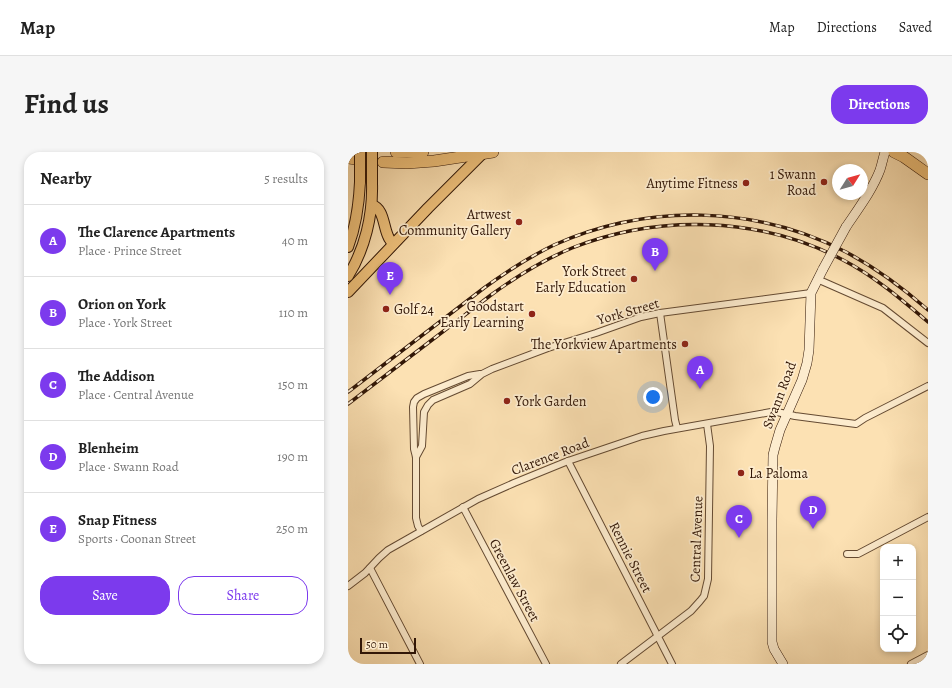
<!DOCTYPE html>
<html lang="en">
<head>
<meta charset="utf-8">
<style>
	:root { --surface:#fff; --page:#f6f6f6; --text:#222; --muted:#767676; --line:#e0e0e0; --accent:#7c3aed }
	body { margin:0; font-family:Alegreya,serif; background:var(--page); color:var(--text) }
	.controls { position:absolute; right:12px; bottom:12px; display:grid; overflow:hidden; border-radius:8px; box-shadow:0 2px 6px #0003 }
	.controls button { width:36px; height:36px; display:grid; place-items:center; padding:0; border:0; border-bottom:1px solid var(--line); background:var(--surface); color:var(--text); font:20px sans-serif }
	.compass { position:absolute; left:484px; top:12px; width:36px; height:36px; border-radius:50%; background:var(--surface); box-shadow:0 2px 6px #0003; rotate:53deg }
	.scale { position:absolute; left:12px; bottom:10px; width:56px; box-sizing:border-box; padding-left:4px; border:2px solid #321707; border-top:0; font-size:11px; line-height:14px; white-space:nowrap; color:#321707; -webkit-text-stroke:3px #fdecce; paint-order:stroke }
	.you { position:absolute; left:305px; top:245px; width:14px; height:14px; margin:-10px; border:3px solid #fff; border-radius:50%; background:#1a73e8; box-shadow:0 0 0 6px #1a73e833 }
	.badge { display:grid; place-items:center; width:26px; height:26px; border-radius:50%; background:var(--accent); color:#fff; font-size:13px; font-weight:700 }
	.pin { position:absolute; translate:-50% -33px; filter:drop-shadow(0 1px 2px #0008) }
	.pin::after { content:''; position:absolute; top:21px; width:14px; height:12px; background:inherit; clip-path:polygon(0 0,100% 0,50% 100%) }
	.list { margin:0; padding:0; list-style:none }
	h2 { display:flex; justify-content:space-between; align-items:center; height:52px; margin:0; padding:0 16px; font-size:17px }
	h2 small { font-size:13px; font-weight:400; color:var(--muted) }
	.list li { display:grid; grid-template-columns:26px 1fr auto; gap:12px; align-items:center; box-sizing:border-box; height:72px; padding:0 16px; border-top:1px solid var(--line) }
	.list b { display:block; font-size:15px; white-space:nowrap }
	.list p { margin:0; font-size:13px; white-space:nowrap; color:var(--muted) }
	.list em { font-size:13px; font-style:normal; color:var(--muted) }
	.actions { display:flex; gap:8px; padding:12px 16px }
	.actions a { flex:1; padding:9px 0; border:1px solid var(--accent); border-radius:16px; text-align:center; font-size:14px; color:var(--accent) }
	.actions .main { background:var(--accent); color:#fff }
	.icon { flex:none; width:22px; height:22px; fill:none; stroke:currentColor; stroke-width:2; stroke-linecap:round; stroke-linejoin:round }
	.map { position:relative; flex:none; width:580px; height:512px; overflow:hidden; border-radius:16px }
	header { display:flex; align-items:center; gap:24px; box-sizing:border-box; height:56px; padding:0 20px; background:var(--surface); border-bottom:1px solid var(--line) }
	header strong { font-size:19px }
	nav { display:flex; gap:22px; margin-inline-start:auto; font-size:14px }
	.intro { display:flex; align-items:center; justify-content:space-between; box-sizing:border-box; height:96px; padding:0 24px }
	h1 { margin:0; font-size:28px }
	.button { padding:10px 18px; border-radius:16px; background:var(--accent); color:#fff; font-size:14px; font-weight:700 }
	main { display:flex; gap:24px; padding:0 24px }
	aside { flex:1; background:var(--surface); border-radius:16px; box-shadow:0 2px 6px #0003 }
	.map>svg:first-child { display:block }
	.lines { fill:none; stroke-linecap:round; stroke-linejoin:round }
	.minor-casing { stroke:#644a32; stroke-width:8 }
	.secondary-casing { stroke:#321707; stroke-width:10 }
	.primary-casing { stroke:#321707; stroke-width:12 }
	.trunk-casing { stroke:#321707; stroke-width:12 }
	.minor { stroke:#fdecce; stroke-width:6 }
	.secondary { stroke:#fdecce; stroke-width:9 }
	.primary { stroke:#eec07a; stroke-width:10 }
	.trunk { stroke:#eec07a; stroke-width:11 }
	.rail-casing { stroke:#321707; stroke-width:3.5 }
	.rail { stroke:#fdecce; stroke-width:2; stroke-dasharray:6; stroke-linecap:butt }
	.secondary-bridge-casing { stroke:#321707; stroke-width:10; stroke-linecap:butt }
	.primary-bridge-casing { stroke:#321707; stroke-width:12; stroke-linecap:butt }
	.secondary-bridge { stroke:#fdecce; stroke-width:9 }
	.primary-bridge { stroke:#eec07a; stroke-width:10 }
	.poi-dot { fill:#8f2418; stroke:#fdecce; stroke-width:1.5 }
	.labels { text-anchor:middle; stroke-width:3.5; stroke-linejoin:round; paint-order:stroke }
	.poi-label { font-size:14px; fill:#321707; stroke:#fdecce; text-anchor:end }
	.street-label { font-size:14px; fill:#321707; stroke:#fdecce }
</style>
</head>
<body>
<header>
<strong>Map</strong>
<nav><a>Map</a><a>Directions</a><a>Saved</a></nav>
</header>
<div class="intro"><h1>Find us</h1><a class="button">Directions</a></div>
<main>
<aside>
<h2>Nearby<small>5 results</small></h2>
<ul class="list">
<li><span class="badge">A</span><div><b>The Clarence Apartments</b><p>Place · Prince Street</p></div><em>40 m</em></li>
<li><span class="badge">B</span><div><b>Orion on York</b><p>Place · York Street</p></div><em>110 m</em></li>
<li><span class="badge">C</span><div><b>The Addison</b><p>Place · Central Avenue</p></div><em>150 m</em></li>
<li><span class="badge">D</span><div><b>Blenheim</b><p>Place · Swann Road</p></div><em>190 m</em></li>
<li><span class="badge">E</span><div><b>Snap Fitness</b><p>Sports · Coonan Street</p></div><em>250 m</em></li>
</ul>
<div class="actions"><a class="main">Save</a><a>Share</a></div>
</aside>
<div class="map">
<svg width="580" height="512" viewBox="0 0 580 512">
	<rect width="100%" height="100%" fill="#fce1b3"/>
	<filter id="stains"><feTurbulence type="fractalNoise" baseFrequency=".005" numOctaves="4"/><feColorMatrix values="0 0 0 0 .2 0 0 0 0 .09 0 0 0 0 .02 0 0 0 .5 -.17"/></filter>
	<radialGradient id="worn" r=".72"><stop offset=".6" stop-color="#630" stop-opacity="0"/><stop offset="1" stop-color="#630" stop-opacity=".3"/></radialGradient>
	<g class="lines">
		<defs>
			<g id="minor">
				<path d="M469,127L535,156L580,191"/>
				<path d="M312,161L327,268L329,276"/>
				<path d="M68,305L74,294L76,260L80,253L85,248L122,232L134,222L144,217L200,196L248,181L293,165L312,161L463,141"/>
				<path d="M220,309L324,512"/>
				<path d="M115,355L198,512"/>
				<path d="M73,379L70,374L68,366V305L66,297L65,255L66,250L69,246L76,242L120,224L132,222"/>
				<path d="M499,402H510L580,365"/>
				<path d="M22,416L72,512"/>
				<path d="M0,434L17,421L31,406L40,398L130,347L166,331L220,309L294,284L316,279L423,260H429L447,264L508,272L517,266L580,234"/>
				<path d="M273,512L343,459L352,449L356,444L360,427L362,294L359,272"/>
				<path d="M563,512L580,503"/>
			</g>
			<g id="secondary">
				<path d="M498,75C510,57 524,39 532,18C534,12 535,6 537,0"/>
				<path d="M435,512L426,497L424,490V368L425,303L427,295L432,278L454,228L459,211L461,198L463,141L475,117"/>
			</g>
			<g id="primary">
				<path d="M24,53C36,57 35,73 40,84C41,87 43,89 45,92"/>
				<path d="M0,95C8,74 11,52 12,30"/>
				<path d="M0,124C17,97 25,63 24,31"/>
				<path d="M0,140L80,56L135,1"/>
			</g>
			<g id="trunk">
				<path d="M48,0H75"/>
				<path d="M546,0L556,5L580,22"/>
				<path d="M0,6L8,7"/>
				<path d="M35,10L59,11L86,9L145,0"/>
			</g>
		</defs>
		<use href="#minor" class="minor-casing"/>
		<use href="#secondary" class="secondary-casing"/>
		<use href="#primary" class="primary-casing"/>
		<use href="#trunk" class="trunk-casing"/>
		<use href="#minor" class="minor"/>
		<use href="#secondary" class="secondary"/>
		<use href="#primary" class="primary"/>
		<use href="#trunk" class="trunk"/>
		<defs>
			<g id="rail">
				<path d="M0,240L136,136C158,120 181,105 206,93C300,51 407,53 498,100C528,116 555,136 580,158"/>
				<path d="M0,252L143,143C169,124 195,108 224,96C310,62 412,64 495,108C526,124 553,147 580,170"/>
			</g>
		</defs>
		<use href="#rail" class="rail-casing"/>
		<use href="#rail" class="rail"/>
		<defs>
			<path id="secondary-bridge" d="M475,117L498,75"/>
			<g id="primary-bridge">
				<path d="M24,0V31"/>
				<path d="M12,30V0"/>
			</g>
		</defs>
		<use href="#secondary-bridge" class="secondary-bridge-casing"/>
		<use href="#primary-bridge" class="primary-bridge-casing"/>
		<use href="#secondary-bridge" class="secondary-bridge"/>
		<use href="#primary-bridge" class="primary-bridge"/>
	</g>
	<g class="poi-dot">
		<circle cx="476" cy="30" r="4"/>
		<circle cx="398" cy="31" r="4"/>
		<circle cx="171" cy="70" r="4"/>
		<circle cx="286" cy="127" r="4"/>
		<circle cx="38" cy="157" r="4"/>
		<circle cx="184" cy="162" r="4"/>
		<circle cx="337" cy="192" r="4"/>
		<circle cx="159" cy="249" r="4"/>
		<circle cx="393" cy="321" r="4"/>
	</g>
	<g class="labels">
		<g class="poi-label">
			<text x="468" y="27">1 Swann<tspan x="468" dy="16">Road</tspan></text>
			<text x="390" y="36">Anytime Fitness</text>
			<text x="163" y="67">Artwest<tspan x="163" dy="16">Community Gallery</tspan></text>
			<text x="278" y="124">York Street<tspan x="278" dy="16">Early Education</tspan></text>
			<text x="176" y="159">Goodstart<tspan x="176" dy="16">Early Learning</tspan></text>
			<text x="46" y="162" text-anchor="start">Golf 24</text>
			<text x="329" y="197">The Yorkview Apartments</text>
			<text x="167" y="254" text-anchor="start">York Garden</text>
			<text x="401" y="326" text-anchor="start">La Paloma</text>
		</g>
		<g class="street-label">
			<text transform="translate(280 159) rotate(-16)" y="5">York Street</text>
			<text transform="translate(431 243) rotate(-69)" y="5">Swann Road</text>
			<text transform="translate(202 304) rotate(-21)" y="5">Clarence Road</text>
			<text transform="translate(348 387) rotate(-88)" y="5">Central Avenue</text>
			<text transform="translate(283 405) rotate(63)" y="5">Rennie Street</text>
			<text transform="translate(167 428) rotate(62)" y="5">Greenlaw Street</text>
		</g>
	</g>
	<rect width="100%" height="100%" filter="url(#stains)"/>
	<rect width="100%" height="100%" fill="url(#worn)"/>
</svg>
<div class="controls">
<button>+</button>
<button>−</button>
<button><svg class="icon" aria-label="locate" viewBox="0 0 24 24"><circle cx="12" cy="12" r="6"/><path d="M12 2v4M12 18v4M2 12h4M18 12h4"/></svg></button>
</div>
<svg class="compass" viewBox="-18 -18 36 36"><path d="M0-13l5 13h-10z" fill="#e53935"/><path d="M0 13l5-13h-10z" fill="#767676"/></svg>
<div class="scale">50 m</div>
<div class="you"></div>
<div class="pin badge" style="left:352px;top:237px">A</div>
<div class="pin badge" style="left:307px;top:119px">B</div>
<div class="pin badge" style="left:391px;top:386px">C</div>
<div class="pin badge" style="left:465px;top:377px">D</div>
<div class="pin badge" style="left:42px;top:143px">E</div>
</div>
</main>
</body>
</html>
